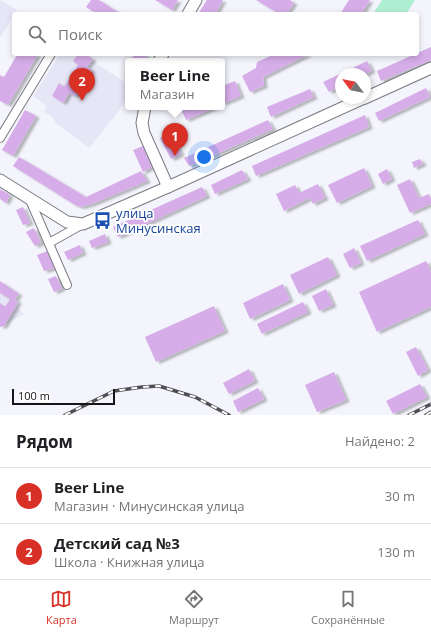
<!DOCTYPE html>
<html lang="ru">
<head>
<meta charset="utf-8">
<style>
	:root { --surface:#fff; --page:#f2f2f2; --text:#202124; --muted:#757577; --line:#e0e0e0; --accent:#d93025 }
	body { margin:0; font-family:"Open Sans",sans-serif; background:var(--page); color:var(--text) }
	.compass { position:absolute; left:335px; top:68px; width:36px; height:36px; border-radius:50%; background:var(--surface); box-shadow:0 2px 6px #0003; rotate:302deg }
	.scale { position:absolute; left:12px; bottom:10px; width:103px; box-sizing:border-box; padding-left:4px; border:2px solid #151518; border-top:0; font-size:11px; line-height:14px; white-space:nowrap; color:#151518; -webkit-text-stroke:3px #fff; paint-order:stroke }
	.you { position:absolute; left:204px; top:157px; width:14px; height:14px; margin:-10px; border:3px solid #fff; border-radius:50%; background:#1a73e8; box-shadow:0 0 0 6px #1a73e833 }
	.badge { display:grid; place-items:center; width:26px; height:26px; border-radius:50%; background:var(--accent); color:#fff; font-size:13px; font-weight:700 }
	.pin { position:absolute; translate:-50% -33px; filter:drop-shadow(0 1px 2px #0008) }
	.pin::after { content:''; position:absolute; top:21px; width:14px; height:12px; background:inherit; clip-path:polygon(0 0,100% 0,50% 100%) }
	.popup { position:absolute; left:125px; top:58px; width:100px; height:52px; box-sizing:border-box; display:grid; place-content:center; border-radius:4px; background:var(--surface); filter:drop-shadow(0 1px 3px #0005); font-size:13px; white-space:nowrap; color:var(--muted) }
	.popup b { font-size:15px; color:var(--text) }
	.popup::after { content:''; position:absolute; left:50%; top:100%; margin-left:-8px; border:8px solid transparent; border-top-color:var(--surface) }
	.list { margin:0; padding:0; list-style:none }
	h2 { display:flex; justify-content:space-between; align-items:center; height:52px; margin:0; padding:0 16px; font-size:17px }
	h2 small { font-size:13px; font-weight:400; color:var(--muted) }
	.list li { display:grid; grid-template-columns:26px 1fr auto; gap:12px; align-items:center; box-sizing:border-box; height:56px; padding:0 16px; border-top:1px solid var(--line) }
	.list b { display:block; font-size:15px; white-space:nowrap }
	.list p { margin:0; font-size:13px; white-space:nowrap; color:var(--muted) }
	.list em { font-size:13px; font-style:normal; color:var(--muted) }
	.icon { flex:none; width:22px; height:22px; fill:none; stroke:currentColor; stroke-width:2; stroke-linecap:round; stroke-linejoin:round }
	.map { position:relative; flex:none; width:431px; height:415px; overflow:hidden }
	.search { position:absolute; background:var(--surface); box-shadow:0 2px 6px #0003; left:12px; right:12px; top:12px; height:44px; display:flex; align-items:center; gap:10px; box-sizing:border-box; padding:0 14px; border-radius:4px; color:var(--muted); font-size:15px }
	.sheet { height:164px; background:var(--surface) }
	nav { display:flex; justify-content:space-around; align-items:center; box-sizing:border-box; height:56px; border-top:1px solid var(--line); background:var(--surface); font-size:11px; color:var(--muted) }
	nav a { display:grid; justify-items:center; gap:2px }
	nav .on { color:var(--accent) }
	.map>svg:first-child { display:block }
	.built { fill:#e7e6f7 }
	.green { fill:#afefd1 }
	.building { fill:#d6ade8; filter:url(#shadow) }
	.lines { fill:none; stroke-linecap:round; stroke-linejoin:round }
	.street-casing { stroke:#7a7a82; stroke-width:10 }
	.secondary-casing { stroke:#7a7a82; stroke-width:13 }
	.street { stroke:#fff; stroke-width:8 }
	.secondary { stroke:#fff; stroke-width:11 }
	.rail-casing { stroke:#505054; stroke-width:3.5 }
	.rail { stroke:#fff; stroke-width:2; stroke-dasharray:6; stroke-linecap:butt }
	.labels { text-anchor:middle; stroke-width:3.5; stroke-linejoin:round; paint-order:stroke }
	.transit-label { font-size:13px; fill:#164399; stroke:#fff; text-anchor:start }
</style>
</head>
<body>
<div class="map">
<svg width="431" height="415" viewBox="0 0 431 415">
	<defs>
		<filter id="shadow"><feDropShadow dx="3.5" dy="2" stdDeviation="1" flood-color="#0004"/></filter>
	</defs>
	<rect width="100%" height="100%" fill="#f4f4fd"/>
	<g class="built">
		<path d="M0,0L17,10L0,38Z"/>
		<path d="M60,54H81L128,84V95L118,112L89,148L57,124L51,116L44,112L47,106L33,96Z"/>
		<path d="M0,281L19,294L15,299L18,302L16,306L24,314L0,327Z"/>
	</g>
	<path class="green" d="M382,0H415L406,14H373Z"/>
	<g class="building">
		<path d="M91,0H99L121,14H97L86,7Z"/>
		<path d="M155,0H178L172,10Z"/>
		<path d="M207,0H223L215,14H198Z"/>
		<path d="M256,0H290L294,3L286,14H279Z"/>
		<path d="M349,0H370L361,14H340Z"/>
		<path d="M431,47V60L381,81L377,71Z"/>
		<path d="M15,54H38L8,105L0,101V75L4,77L17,55Z"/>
		<path d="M78,54H85L93,59L87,67L92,70L75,96L69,93L63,103L52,96L59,83L64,87L78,65L73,61Z"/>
		<path d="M135,54H146L145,56L146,57L144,61H133L131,60Z"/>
		<path d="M275,54H309L263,77L264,86L250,92L242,76L256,68L257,62Z"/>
		<path d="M367,61L372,71L365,74H341V86L329,92L323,82Z"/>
		<path d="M235,81L241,96L222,104V86Z"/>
		<path d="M426,88L430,97L379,121L375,113Z"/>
		<path d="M310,89L314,97L271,117L267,107Z"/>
		<path d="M180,107H216L186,120Z"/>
		<path d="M25,110L36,116L13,156L2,150Z"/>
		<path d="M365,115L369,127L256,176L252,166Z"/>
		<path d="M268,120L273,129L189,166L184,158Z"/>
		<path d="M170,133L181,154L171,159L160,138Z"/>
		<path d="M143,146L152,167L143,172L133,150Z"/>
		<path d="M19,157L86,197L141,171L147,181L92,204L81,207L75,205L13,166Z"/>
		<path d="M420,159L423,164L414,168L412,162Z"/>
		<path d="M364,168L372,186L337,203L328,185Z"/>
		<path d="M387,169L392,179L383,184L378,174Z"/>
		<path d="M242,170L248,179L215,194L211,185Z"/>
		<path d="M410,179L419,198L429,194L431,199V204L410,213L397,185Z"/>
		<path d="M318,184L325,198L313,204L310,198L284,211L276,194L295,185L299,193Z"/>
		<path d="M202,187L207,196L118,237L113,227Z"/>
		<path d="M0,189L10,195L6,203L0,199Z"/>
		<path d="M23,207L30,223L23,225L16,210Z"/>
		<path d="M418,220L425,234L367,261L360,246Z"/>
		<path d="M34,228L41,243L35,246L26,232Z"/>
		<path d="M105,234L108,242L92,248L89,241Z"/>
		<path d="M80,245L83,253L68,260L64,252Z"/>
		<path d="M354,248L361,263L350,268L343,254Z"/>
		<path d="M48,251L54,268L44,271L37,255Z"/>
		<path d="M328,257L337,275L299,294L290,275Z"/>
		<path d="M426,261L431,272V307L377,332L359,292Z"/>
		<path d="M56,276L62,289L54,292L48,279Z"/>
		<path d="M0,281L19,294L15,299L18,302L16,306L4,326L0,327V303L5,307L10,299L0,293Z"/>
		<path d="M283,284L290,300L250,319L243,303Z"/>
		<path d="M326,289L333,305L319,311L312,296Z"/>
		<path d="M303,302L308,312L262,334L257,324Z"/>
		<path d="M214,306L225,331L156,362L145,337Z"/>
		<path d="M416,347L428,370L418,376L406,352Z"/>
		<path d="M249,369L255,381L229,394L223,383Z"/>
		<path d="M334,372L346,400L317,412L305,385Z"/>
		<path d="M420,384L427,397L393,414L386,401Z"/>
		<path d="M258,388L264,399L238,412L233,401Z"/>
	</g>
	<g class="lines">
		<defs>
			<g id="street">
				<path d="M0,138L51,54"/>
				<path d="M30,200L67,285"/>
				<path d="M49,243L83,224"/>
			</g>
			<g id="secondary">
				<path d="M188,14L196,0"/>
				<path d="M159,61L163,54"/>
				<path d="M365,98L431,68"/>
				<path d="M145,107L142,123L144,133L168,187"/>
				<path d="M0,180L67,222L83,224L168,187L364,98"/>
			</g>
		</defs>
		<use href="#street" class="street-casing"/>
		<use href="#secondary" class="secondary-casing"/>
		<use href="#street" class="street"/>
		<use href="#secondary" class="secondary"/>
		<defs>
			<g id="rail">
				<path d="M65,415L114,391L142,387L159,386L195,397L229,415"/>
				<path d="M409,415L431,404"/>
				<path d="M426,415L431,412"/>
			</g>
		</defs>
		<use href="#rail" class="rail-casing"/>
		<use href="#rail" class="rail"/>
	</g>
	<defs>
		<symbol id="bus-bare" viewBox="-9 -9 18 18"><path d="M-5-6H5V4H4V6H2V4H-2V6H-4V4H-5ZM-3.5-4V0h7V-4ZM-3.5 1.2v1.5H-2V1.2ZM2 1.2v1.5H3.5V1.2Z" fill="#1a4fb4" stroke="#fff" stroke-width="2.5" paint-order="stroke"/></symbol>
	</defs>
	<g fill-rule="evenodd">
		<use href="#bus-bare" x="90" y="208" width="25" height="25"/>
	</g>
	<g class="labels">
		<g class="transit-label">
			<text x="116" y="218">улица<tspan x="116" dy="15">Минусинская</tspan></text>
		</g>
	</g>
</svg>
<svg class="compass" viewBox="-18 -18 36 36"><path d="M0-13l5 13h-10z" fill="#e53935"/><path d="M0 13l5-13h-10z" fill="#757577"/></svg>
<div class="scale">100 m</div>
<div class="you"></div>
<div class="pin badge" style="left:175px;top:156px">1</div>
<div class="popup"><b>Beer Line</b>Магазин</div>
<div class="pin badge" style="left:82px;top:101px">2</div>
<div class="search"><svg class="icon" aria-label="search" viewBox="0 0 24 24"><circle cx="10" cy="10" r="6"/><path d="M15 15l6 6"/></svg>Поиск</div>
</div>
<section class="sheet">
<h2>Рядом<small>Найдено: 2</small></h2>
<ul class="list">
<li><span class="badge">1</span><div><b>Beer Line</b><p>Магазин · Минусинская улица</p></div><em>30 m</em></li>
<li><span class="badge">2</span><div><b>Детский сад №3</b><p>Школа · Книжная улица</p></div><em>130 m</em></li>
</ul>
</section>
<nav>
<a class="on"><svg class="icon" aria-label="map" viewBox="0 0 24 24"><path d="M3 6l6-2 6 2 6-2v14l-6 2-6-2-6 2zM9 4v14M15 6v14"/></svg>Карта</a>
<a><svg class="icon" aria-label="directions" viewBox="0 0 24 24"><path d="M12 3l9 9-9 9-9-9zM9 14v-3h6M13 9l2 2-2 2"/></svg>Маршрут</a>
<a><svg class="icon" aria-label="saved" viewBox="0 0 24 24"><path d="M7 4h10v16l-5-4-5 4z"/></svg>Сохранённые</a>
</nav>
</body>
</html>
